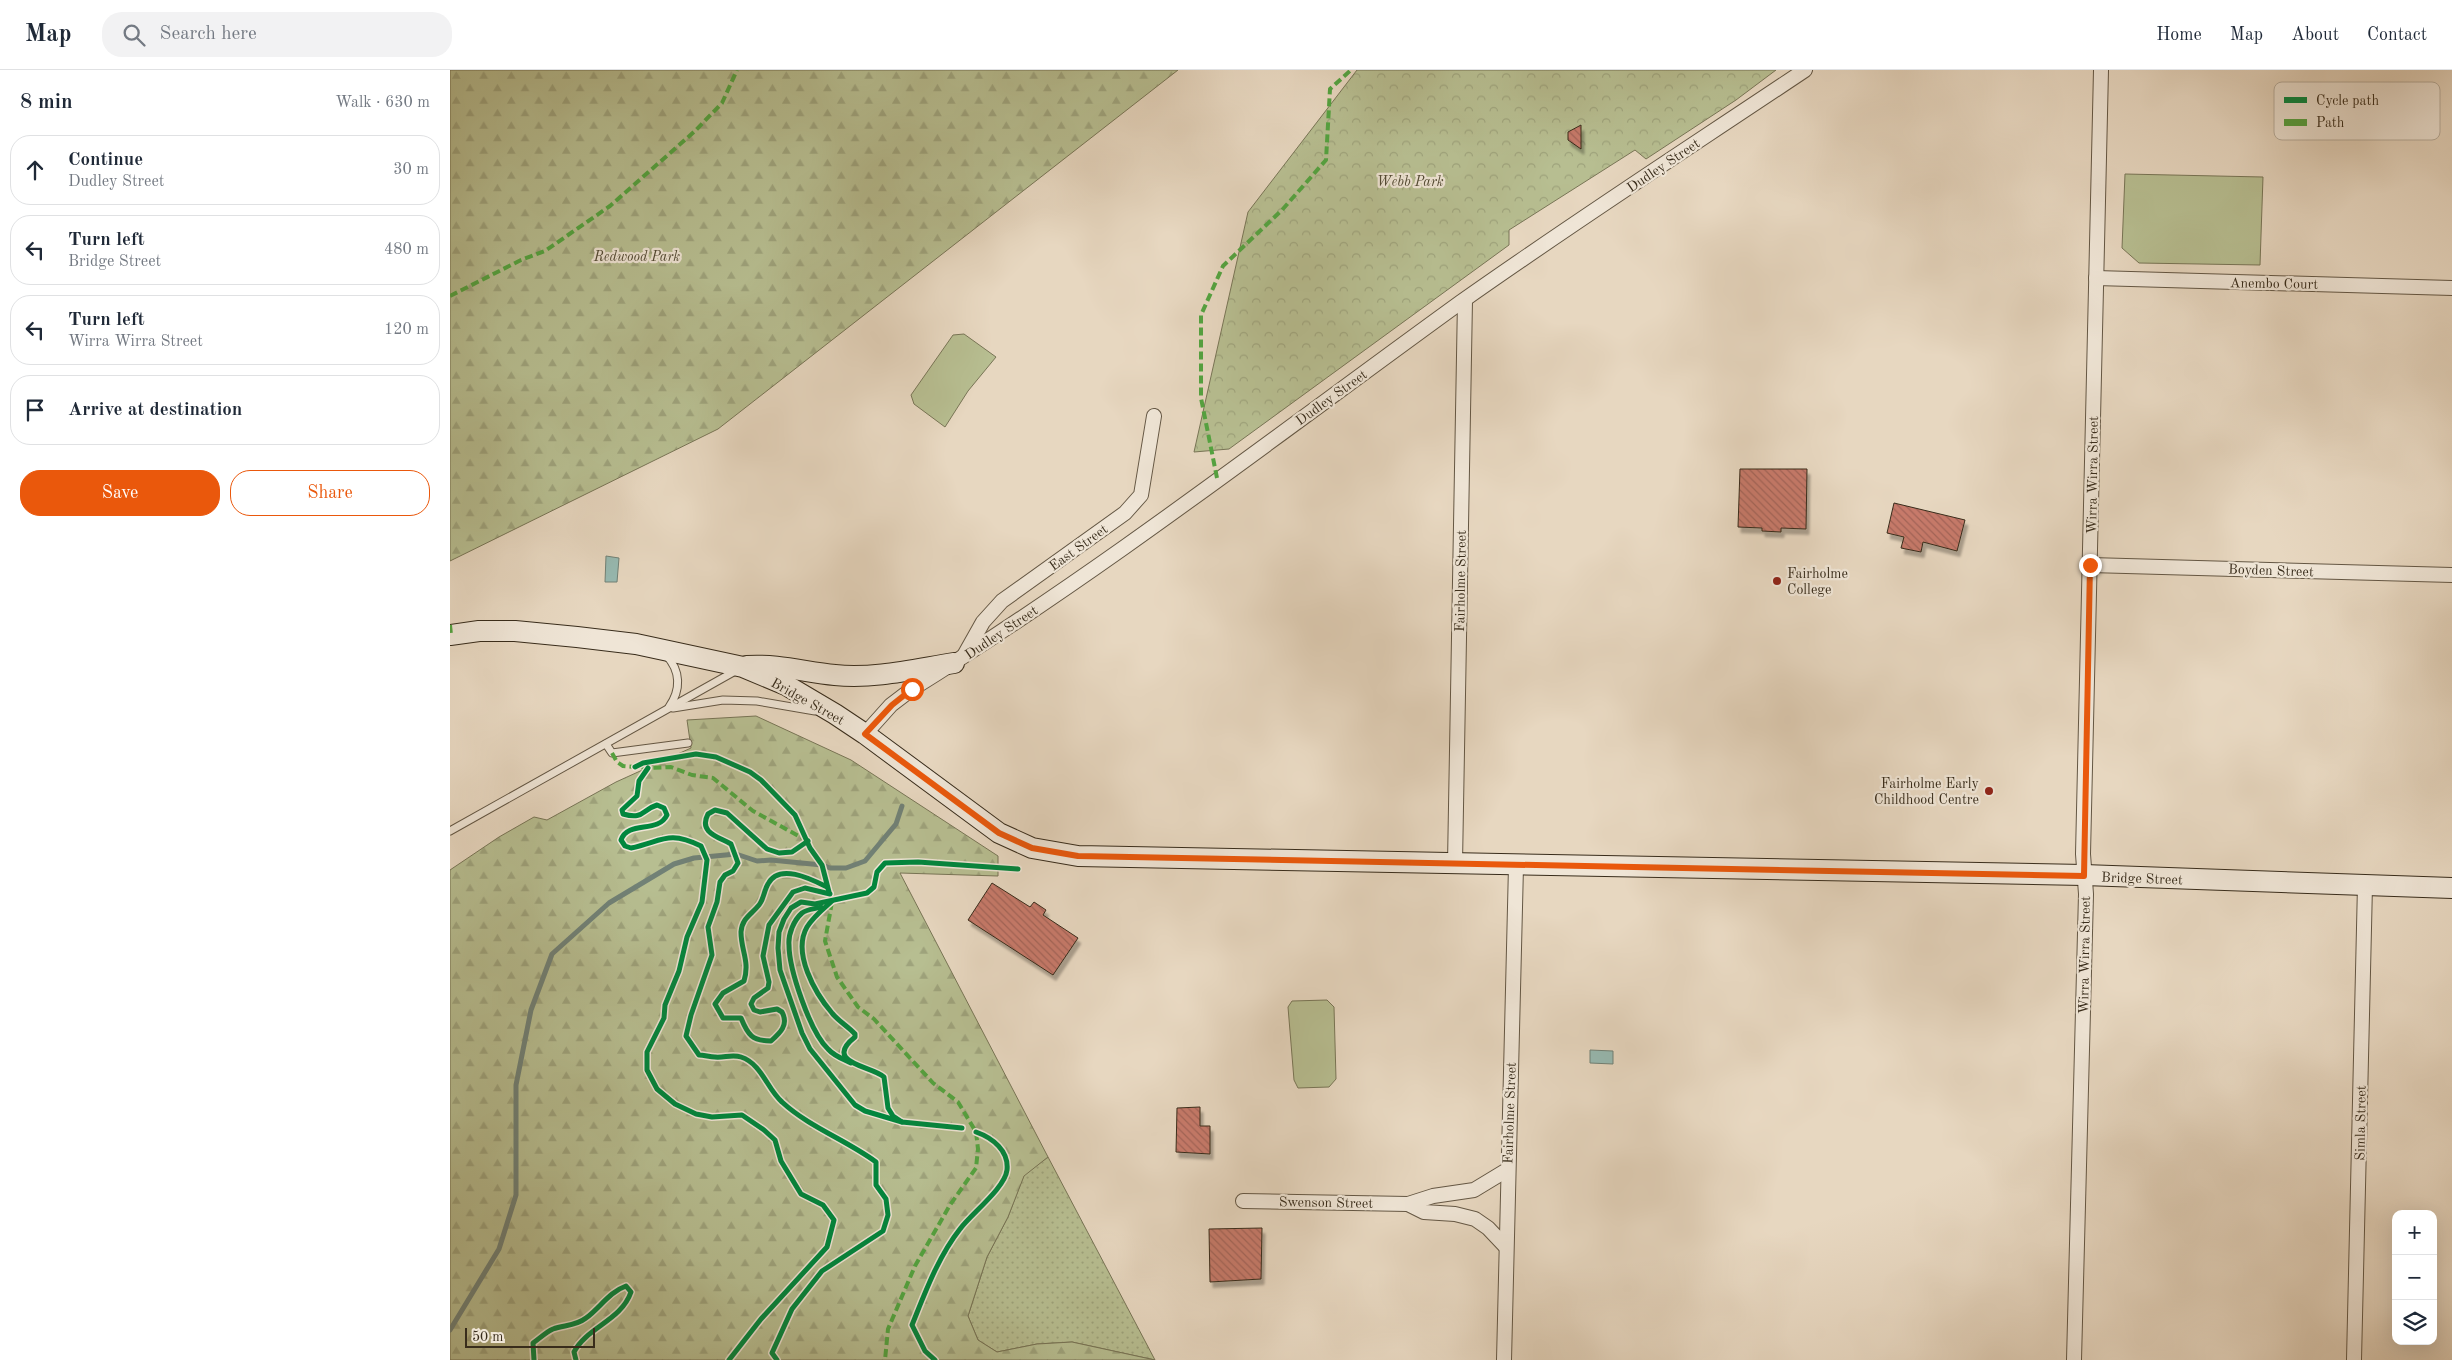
<!DOCTYPE html>
<html lang="en">
<head>
<meta charset="utf-8">
<style>
	:root { --surface:#fff; --page:#f2f2f3; --text:#1f2937; --muted:#747a83; --line:#e0e1e3; --accent:#ea580c }
	body { margin:0; font-family:"Old Standard TT",serif; background:var(--page); color:var(--text) }
	.controls { position:absolute; right:15px; bottom:15px; display:grid; overflow:hidden; border-radius:10px; box-shadow:0 5px 20px #0002 }
	.controls button { width:45px; height:45px; display:grid; place-items:center; padding:0; border:0; border-bottom:1px solid var(--line); background:var(--surface); color:var(--text); font:25px sans-serif }
	.scale { position:absolute; left:15px; bottom:12px; width:130px; box-sizing:border-box; padding-left:5px; border:2px solid #382c1b; border-top:0; font-size:14px; line-height:18px; white-space:nowrap; color:#382c1b; -webkit-text-stroke:4px #efe5d6; paint-order:stroke }
	.stop { position:absolute; width:15px; height:15px; margin:-11px; border:4px solid #ea580c; border-radius:50%; background:#fff }
	.stop.end { background:#ea580c; border-color:#fff; box-shadow:0 1px 5px #0008 }
	.list { margin:0; padding:0; list-style:none }
	h2 { display:flex; justify-content:space-between; align-items:center; height:65px; margin:0; padding:0 20px; font-size:21px }
	h2 small { font-size:16px; font-weight:400; color:var(--muted) }
	.list li { display:grid; grid-template-columns:32px 1fr auto; gap:15px; align-items:center; box-sizing:border-box; height:70px; margin:0 10px 10px; padding:0 10px; border:1px solid var(--line); border-radius:20px }
	.list b { display:block; font-size:19px; white-space:nowrap }
	.list p { margin:0; font-size:16px; white-space:nowrap; color:var(--muted) }
	.list em { font-size:16px; font-style:normal; color:var(--muted) }
	.actions { display:flex; gap:10px; padding:15px 20px }
	.actions a { flex:1; padding:11px 0; border:1px solid var(--accent); border-radius:20px; text-align:center; font-size:18px; color:var(--accent) }
	.actions .main { background:var(--accent); color:#fff }
	.icon { flex:none; width:28px; height:28px; fill:none; stroke:currentColor; stroke-width:2; stroke-linecap:round; stroke-linejoin:round }
	.map { position:relative; flex:none; width:2002px; height:1290px; overflow:hidden }
	header { display:flex; align-items:center; gap:30px; box-sizing:border-box; height:70px; padding:0 25px; background:var(--surface); border-bottom:1px solid var(--line) }
	header strong { font-size:24px }
	nav { display:flex; gap:28px; margin-inline-start:auto; font-size:18px }
	.search { width:350px; height:45px; background:var(--page); display:flex; align-items:center; gap:12px; box-sizing:border-box; padding:0 18px; border-radius:20px; color:var(--muted); font-size:19px }
	main { display:flex }
	aside { flex:1; background:var(--surface) }
	.map>svg:first-child { display:block }
	.grass { fill:url(#grass-dots); stroke:#787556 }
	.forest { fill:url(#forest-firs); stroke:#787556 }
	.park { fill:url(#park-crowns); stroke:#787556 }
	.garden { fill:#b7be91; stroke:#787556 }
	.water { fill:#97bab2; stroke:#718176 }
	.lines { fill:none; stroke-linecap:round; stroke-linejoin:round }
	.stream { stroke:#718176; stroke-width:5 }
	.building { fill:url(#building-back-hatch); stroke:#382c1b; filter:url(#shadow) }
	.lane-casing { stroke:#645744; stroke-width:9 }
	.street-casing { stroke:#645744; stroke-width:16 }
	.secondary-casing { stroke:#382c1b; stroke-width:22 }
	.lane { stroke:#efe5d6; stroke-width:7 }
	.street { stroke:#efe5d6; stroke-width:14 }
	.secondary { stroke:#efe5d6; stroke-width:20 }
	.quiet { stroke:#53a440; stroke-width:4; stroke-dasharray:8 4; stroke-linecap:butt }
	.cycleway-casing { stroke:#efe5d6; stroke-width:8 }
	.cycleway { stroke:#00873e; stroke-width:5 }
	.route { stroke:#ea580c; stroke-width:6 }
	.poi-dot { fill:#8f2418; stroke:#efe5d6; stroke-width:2 }
	.labels { text-anchor:middle; stroke-width:4.5; stroke-linejoin:round; paint-order:stroke }
	.street-label { font-size:14px; fill:#382c1b; stroke:#efe5d6 }
	.park-label { font-size:14px; font-style:italic; fill:#514933; stroke:#efe5d6 }
	.poi-label { font-size:14px; fill:#382c1b; stroke:#efe5d6; text-anchor:start }
	.key { fill:#efe5d6; stroke:#b8ae9e; stroke-width:1 }
	.key-label { font-size:14px; fill:#382c1b }
</style>
</head>
<body>
<header>
<strong>Map</strong>
<div class="search"><svg class="icon" aria-label="search" viewBox="0 0 24 24"><circle cx="10" cy="10" r="6"/><path d="M15 15l6 6"/></svg>Search here</div>
<nav><a>Home</a><a>Map</a><a>About</a><a>Contact</a></nav>
</header>
<main>
<aside>
<h2>8 min<small>Walk · 630 m</small></h2>
<ul class="list">
<li><svg class="icon" aria-label="ahead" viewBox="0 0 24 24"><path d="M12 20V5M6 11l6-6 6 6"/></svg><div><b>Continue</b><p>Dudley Street</p></div><em>30 m</em></li>
<li><svg class="icon" aria-label="left" viewBox="0 0 24 24"><path d="M17 20v-9H6M10 6l-5 5 5 5"/></svg><div><b>Turn left</b><p>Bridge Street</p></div><em>480 m</em></li>
<li><svg class="icon" aria-label="left" viewBox="0 0 24 24"><path d="M17 20v-9H6M10 6l-5 5 5 5"/></svg><div><b>Turn left</b><p>Wirra Wirra Street</p></div><em>120 m</em></li>
<li><svg class="icon" aria-label="arrive" viewBox="0 0 24 24"><path d="M6 21V4h12l-3 4 3 4H6"/></svg><div><b>Arrive at destination</b></div></li>
</ul>
<div class="actions"><a class="main">Save</a><a>Share</a></div>
</aside>
<div class="map">
<svg width="2002" height="1290" viewBox="0 0 2002 1290">
	<defs>
		<pattern id="grass-dots" width="8" height="8" patternUnits="userSpaceOnUse" patternTransform="scale(1.25)"><rect width="8" height="8" fill="#b7be91"/><path d="M2 2h.1M6 6h.1" fill="none" stroke="#9ea37c" stroke-width="1.8" stroke-linecap="round"/></pattern>
		<pattern id="forest-firs" width="22" height="20" patternUnits="userSpaceOnUse" patternTransform="scale(1.25)"><rect width="22" height="20" fill="#b7be91"/><path d="M5 1l3.5 6h-7zM16 11l3.5 6h-7z" fill="#9ea37c"/></pattern>
		<pattern id="park-crowns" width="20" height="18" patternUnits="userSpaceOnUse" patternTransform="scale(1.25)"><rect width="20" height="18" fill="#b7be91"/><path d="M2 6a3 3 0 1 1 6 0M12 15a3 3 0 1 1 6 0" fill="none" stroke="#9ea37c"/></pattern>
		<pattern id="building-back-hatch" width="6" height="6" patternUnits="userSpaceOnUse" patternTransform="scale(1.25)"><rect width="6" height="6" fill="#c77a6b"/><path d="M-1 5l2 2M0 0l6 6M5-1l2 2" fill="none" stroke="#a36457"/></pattern>
		<filter id="shadow"><feDropShadow dx="3" dy="5.5" stdDeviation="1" flood-color="#0004"/></filter>
	</defs>
	<rect width="100%" height="100%" fill="#e7d7c0"/>
	<filter id="stains"><feTurbulence type="fractalNoise" baseFrequency=".004" numOctaves="4"/><feColorMatrix values="0 0 0 0 .2 0 0 0 0 .09 0 0 0 0 .02 0 0 0 .5 -.17"/></filter>
	<radialGradient id="worn" r=".72"><stop offset=".6" stop-color="#630" stop-opacity="0"/><stop offset="1" stop-color="#630" stop-opacity=".3"/></radialGradient>
	<path class="grass" d="M598,1087L705,1290L622,1272L587,1274L547,1282L528,1270L518,1246L537,1187L558,1147L574,1105Z"/>
	<g class="forest">
		<path d="M0,0H728L268,359L0,491Z"/>
		<path d="M306,646L401,690L548,786V806L450,803L598,1087L574,1106L558,1147L537,1187L518,1246L528,1270L547,1282L587,1274L622,1272L705,1290H0V800L49,767L84,747L97,750L166,712L241,678L237,650Z"/>
	</g>
	<path class="park" d="M907,0H1326L1286,30L1196,89L1185,80L1059,160V175L779,379L744,382L798,142Z"/>
	<g class="garden">
		<path d="M1675,104L1813,107L1810,195L1689,193L1672,178Z"/>
		<path d="M514,264L546,287L518,321L495,357L464,334L461,325L503,265Z"/>
		<path d="M877,930L884,937L886,1009L879,1017L848,1018L844,1010L838,937L842,931Z"/>
	</g>
	<g class="water">
		<path d="M156,486L169,488L167,512H155Z"/>
		<path d="M1140,980L1163,981V994L1140,993Z"/>
	</g>
	<g class="lines">
		<path class="stream" d="M0,1260L49,1179L66,1125V1015L81,940L102,884L159,833L224,794L244,788L286,784L307,791L321,790L372,795L380,798H396L415,791L446,754L452,736"/>
	</g>
	<g class="building">
		<path d="M1131,55V79L1118,70V62Z"/>
		<path d="M1290,399H1357L1356,459L1331,458V462L1312,461V458L1288,457Z"/>
		<path d="M1444,433L1515,450L1507,481L1473,472L1471,482L1451,478L1454,467L1437,463Z"/>
		<path d="M542,813L580,837L584,832L596,840L593,845L628,868L603,905L518,850Z"/>
		<path d="M750,1037V1056H760V1084L726,1082L727,1038Z"/>
		<path d="M812,1158L811,1209L760,1212L759,1159Z"/>
	</g>
	<g class="lines">
		<defs>
			<g id="lane">
				<path d="M216,585C231,601 231,620 219,637"/>
				<path d="M223,638L273,630L307,631L365,641"/>
				<path d="M156,674L162,683L238,673"/>
				<path d="M0,761L287,600"/>
			</g>
			<g id="street">
				<path d="M1646,208L2002,218"/>
				<path d="M1640,495L2002,505"/>
				<path d="M515,584L533,552L552,531L675,443L691,425L704,346"/>
				<path d="M415,664L441,635L462,619C652,501 830,363 1011,232C1124,152 1240,77 1355,0"/>
				<path d="M1005,793L1015,230"/>
				<path d="M793,1131L958,1134L983,1126L1024,1120L1057,1100"/>
				<path d="M958,1134L974,1142L1005,1144L1025,1149L1038,1158L1056,1177"/>
				<path d="M1054,1290L1066,796"/>
				<path d="M1624,1290L1636,824L1633,784L1651,0"/>
				<path d="M1904,1290L1915,815"/>
			</g>
			<g id="secondary">
				<path d="M0,565L29,561H65L127,567L186,574L293,597L336,615L385,644L415,664L549,763L582,778L628,786L1634,805L2002,818"/>
				<path d="M297,596C328,594 355,602 385,605C425,609 465,599 504,593"/>
			</g>
		</defs>
		<use href="#lane" class="lane-casing"/>
		<use href="#street" class="street-casing"/>
		<use href="#secondary" class="secondary-casing"/>
		<use href="#lane" class="lane"/>
		<use href="#street" class="street"/>
		<use href="#secondary" class="secondary"/>
		<g class="quiet">
			<path d="M0,226L71,190L95,181L160,136L245,61L272,33L287,0"/>
			<path d="M767,408L751,328V245L773,196L832,140L876,90L880,19L901,0"/>
			<path d="M0,555L1,565"/>
			<path d="M162,683L167,692L173,696L198,698L221,697L242,705L263,708L303,741L356,770"/>
			<path d="M382,832L375,871L387,907L408,937L424,949L483,1013L508,1032L526,1062L528,1079L526,1098L500,1135L465,1196L438,1259L435,1290"/>
		</g>
		<defs>
			<g id="cycleway">
				<path d="M185,697L193,693L246,684L266,687L300,702L311,710L345,745L360,778L372,795L379,822"/>
				<path d="M198,698L189,711L187,726L172,740L173,744C194,750 191,740 207,735L214,738L217,745C208,764 178,750 171,770L175,776L181,778C213,771 218,760 251,776L257,790L252,832L237,867L229,901L215,935L214,948L197,982V1000L207,1019L225,1034L246,1044L262,1047L292,1045L314,1060L325,1070L331,1091L351,1124L373,1135L384,1150L377,1177L311,1249L279,1290"/>
				<path d="M377,817C363,810 329,792 318,814C314,820 314,829 309,835C301,845 292,848 291,862C291,881 300,891 294,911L273,923L265,934L273,948H291C298,965 302,971 321,971C330,963 339,955 332,942L327,939L310,942L304,940L301,934L304,928L318,918L319,912L313,886L319,855L343,822L355,818L380,824"/>
				<path d="M382,831C373,839 363,847 357,857C342,883 365,923 382,943C388,951 398,956 405,964V967C372,993 422,996 434,1007L438,1038L443,1046L452,1052L512,1058"/>
				<path d="M371,837C365,839 357,839 352,843C344,850 338,864 339,875C339,899 360,962 378,979C384,986 393,989 401,993"/>
				<path d="M452,1052L415,1041L405,1035L360,979L352,963L330,900L328,878L329,862L334,849L341,838L351,832L365,834L417,823L424,817L427,802L435,793L468,792L568,799"/>
				<path d="M84,1290L83,1273C89,1269 96,1262 103,1259C114,1255 126,1256 136,1248C150,1238 159,1222 176,1216L181,1222C171,1251 137,1257 124,1282L126,1290"/>
				<path d="M327,1290L322,1283L342,1239L372,1201L433,1161L438,1145L436,1129L426,1115V1092C396,1070 359,1057 332,1032C317,1019 312,994 291,987C282,984 274,988 265,987C260,987 254,985 249,985L236,966L241,945L262,885L258,857L267,832L270,812L275,805L283,801L288,793L281,774C269,767 248,763 258,744L265,740L277,743L317,779L329,783L342,782L358,771"/>
				<path d="M485,1290L475,1281L462,1255C475,1223 488,1187 510,1159C521,1144 555,1118 557,1100C559,1081 543,1068 526,1062"/>
			</g>
		</defs>
		<use href="#cycleway" class="cycleway-casing"/>
		<use href="#cycleway" class="cycleway"/>
	</g>
	<g class="lines">
		<path class="route" d="M462,619L442,635L415,664L549,763L582,778L628,786L1634,806L1640,495"/>
	</g>
	<g class="poi-dot">
		<circle cx="1327" cy="511" r="5"/>
		<circle cx="1539" cy="721" r="5"/>
	</g>
	<g class="labels">
		<g class="street-label">
			<text transform="translate(1213 95) rotate(-34)" y="5">Dudley Street</text>
			<text transform="translate(1824 213) rotate(1)" y="5">Anembo Court</text>
			<text transform="translate(881 327) rotate(-36)" y="5">Dudley Street</text>
			<text transform="translate(1642 405) rotate(-89)" y="5">Wirra Wirra Street</text>
			<text transform="translate(628 477) rotate(-36)" y="5">East Street</text>
			<text transform="translate(1821 500) rotate(2)" y="5">Boyden Street</text>
			<text transform="translate(1010 511) rotate(-89)" y="5">Fairholme Street</text>
			<text transform="translate(551 562) rotate(-34)" y="5">Dudley Street</text>
			<text transform="translate(358 631) rotate(29)" y="5">Bridge Street</text>
			<text transform="translate(1692 808) rotate(2)" y="5">Bridge Street</text>
			<text transform="translate(1634 885) rotate(-89)" y="5">Wirra Wirra Street</text>
			<text transform="translate(1059 1043) rotate(-88)" y="5">Fairholme Street</text>
			<text transform="translate(1910 1053) rotate(-89)" y="5">Simla Street</text>
			<text transform="translate(876 1132) rotate(1)" y="5">Swenson Street</text>
		</g>
		<g class="park-label">
			<text x="960" y="116">Webb Park</text>
			<text x="187" y="191">Redwood Park</text>
		</g>
		<g class="poi-label">
			<text x="1337" y="508">Fairholme<tspan x="1337" dy="16">College</tspan></text>
			<text x="1529" y="718" text-anchor="end">Fairholme Early<tspan x="1529" dy="16">Childhood Centre</tspan></text>
		</g>
	</g>
	<rect x="1824" y="12" width="166" height="58" rx="8" class="key"/>
	<rect x="1834" y="27" width="23" height="6" fill="#00873e"/>
	<rect x="1834" y="49" width="23" height="7" fill="#53a440"/>
	<g class="key-label">
		<text x="1866" y="35">Cycle path</text>
		<text x="1866" y="57">Path</text>
	</g>
	<rect width="100%" height="100%" filter="url(#stains)"/>
	<rect width="100%" height="100%" fill="url(#worn)"/>
</svg>
<div class="controls">
<button>+</button>
<button>−</button>
<button><svg class="icon" aria-label="layers" viewBox="0 0 24 24"><path d="M12 4l9 5-9 5-9-5zM3 14l9 5 9-5"/></svg></button>
</div>
<div class="scale">50 m</div>
<div class="stop" style="left:462px;top:619px"></div>
<div class="stop end" style="left:1640px;top:495px"></div>
</div>
</main>
</body>
</html>
